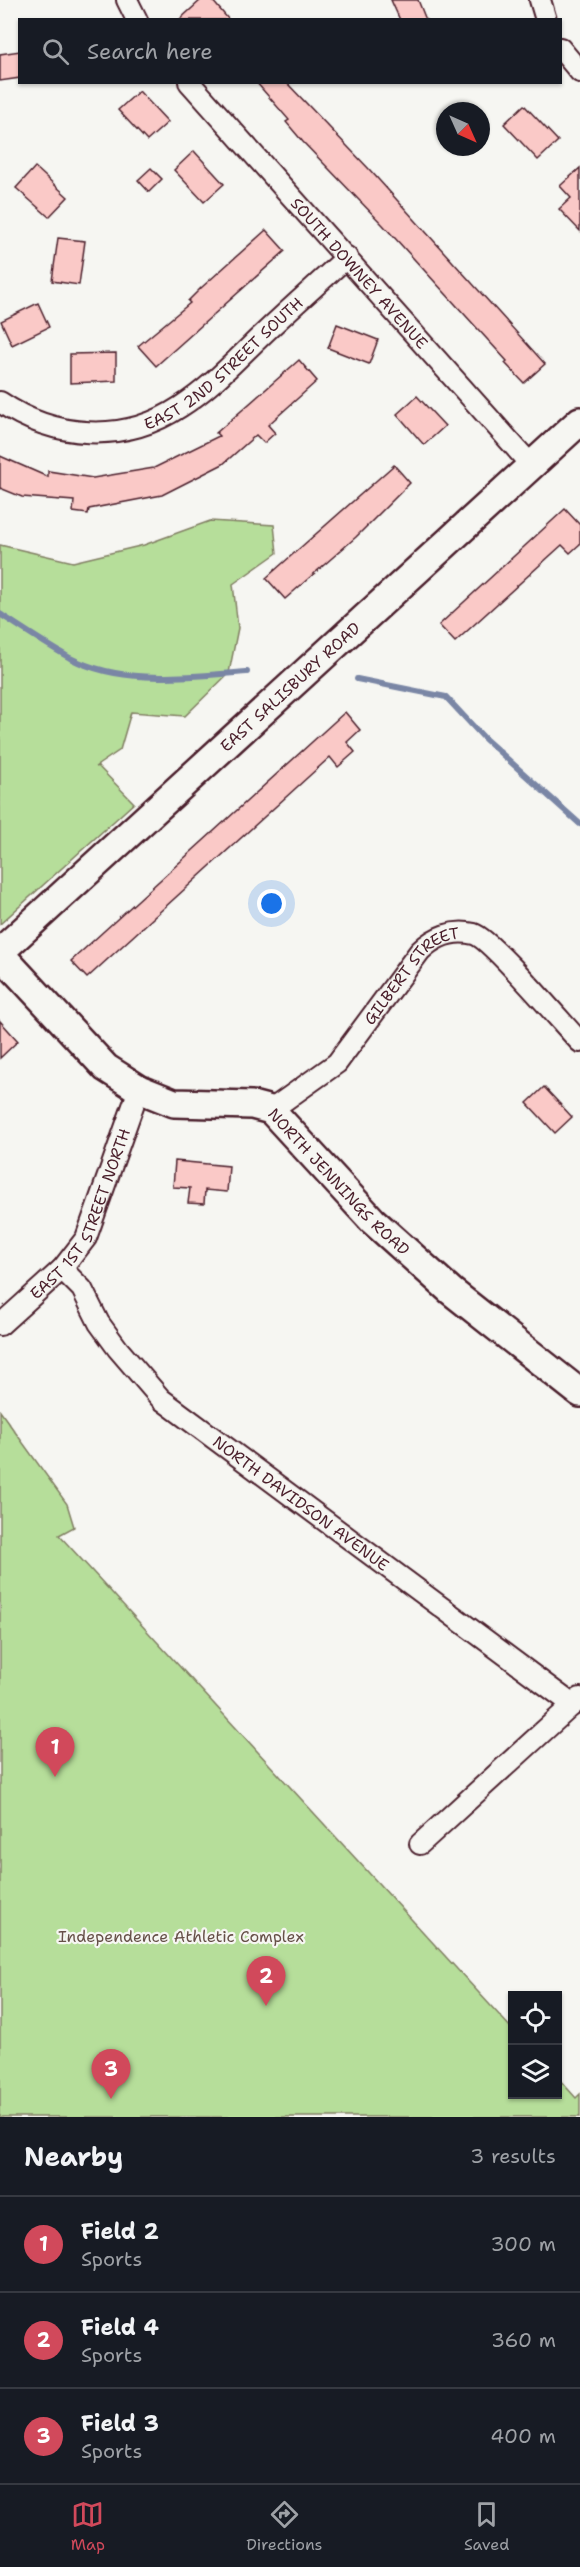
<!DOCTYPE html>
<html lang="en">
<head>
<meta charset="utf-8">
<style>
	:root { --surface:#171b24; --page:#242831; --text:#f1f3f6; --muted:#9ea1a6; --line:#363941; --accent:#d1495b }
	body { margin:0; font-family:"Shantell Sans",sans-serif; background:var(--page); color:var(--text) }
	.controls { position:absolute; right:18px; bottom:18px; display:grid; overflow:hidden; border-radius:0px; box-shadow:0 2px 4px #0004 }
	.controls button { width:54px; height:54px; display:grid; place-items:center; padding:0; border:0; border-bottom:2px solid var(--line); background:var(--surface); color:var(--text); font:30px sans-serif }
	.compass { position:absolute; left:436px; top:102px; width:54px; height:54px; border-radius:50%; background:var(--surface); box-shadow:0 2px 4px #0004; rotate:135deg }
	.you { position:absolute; left:272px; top:904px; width:21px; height:21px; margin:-15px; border:4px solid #fff; border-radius:50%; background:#1a73e8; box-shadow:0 0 0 9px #1a73e833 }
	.badge { display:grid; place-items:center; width:39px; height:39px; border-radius:50%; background:var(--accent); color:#fff; font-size:20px; font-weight:700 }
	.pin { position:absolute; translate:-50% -50px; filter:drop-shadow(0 2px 3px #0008) }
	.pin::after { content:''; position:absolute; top:32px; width:21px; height:18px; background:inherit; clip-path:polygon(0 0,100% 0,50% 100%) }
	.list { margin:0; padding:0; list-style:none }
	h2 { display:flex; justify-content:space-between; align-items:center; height:78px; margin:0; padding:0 24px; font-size:26px }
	h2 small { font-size:20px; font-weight:400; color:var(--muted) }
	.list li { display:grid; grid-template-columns:39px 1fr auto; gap:18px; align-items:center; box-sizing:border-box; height:96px; padding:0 24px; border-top:2px solid var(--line) }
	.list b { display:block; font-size:22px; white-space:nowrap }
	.list p { margin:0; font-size:20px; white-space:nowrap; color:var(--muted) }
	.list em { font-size:20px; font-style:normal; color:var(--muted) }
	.icon { flex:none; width:33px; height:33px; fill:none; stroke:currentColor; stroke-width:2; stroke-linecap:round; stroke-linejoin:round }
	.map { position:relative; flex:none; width:580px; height:2117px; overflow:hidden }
	.search { position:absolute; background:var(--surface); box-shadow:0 2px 4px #0004; left:18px; right:18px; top:18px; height:66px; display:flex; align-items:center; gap:15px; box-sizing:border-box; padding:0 21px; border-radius:0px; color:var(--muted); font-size:22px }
	.sheet { height:366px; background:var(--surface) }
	nav { display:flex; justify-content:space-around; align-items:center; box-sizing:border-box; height:84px; border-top:2px solid var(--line); background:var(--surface); font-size:16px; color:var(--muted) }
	nav a { display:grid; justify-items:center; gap:3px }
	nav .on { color:var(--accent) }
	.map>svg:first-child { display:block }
	.green { fill:#b6de9a; stroke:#807e62; stroke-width:1.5 }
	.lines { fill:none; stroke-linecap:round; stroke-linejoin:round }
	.stream { stroke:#7a86a5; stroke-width:6 }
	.building { fill:#fac9c7; stroke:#4a1f2b; stroke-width:1.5 }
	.street-casing { stroke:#4a1f2b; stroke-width:24 }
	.secondary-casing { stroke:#4a1f2b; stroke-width:32 }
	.street { stroke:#f6f6f2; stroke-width:20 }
	.secondary { stroke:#f6f6f2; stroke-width:27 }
	.labels { text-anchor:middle; stroke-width:4.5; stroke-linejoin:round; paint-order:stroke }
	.street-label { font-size:16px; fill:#4a1f2b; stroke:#f6f6f2 }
	.park-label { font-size:16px; fill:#654f47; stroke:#f6f6f2 }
</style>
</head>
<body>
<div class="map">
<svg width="580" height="2117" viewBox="0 0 580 2117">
	<rect width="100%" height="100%" fill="#f6f6f2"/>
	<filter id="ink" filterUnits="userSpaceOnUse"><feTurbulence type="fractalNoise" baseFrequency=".0167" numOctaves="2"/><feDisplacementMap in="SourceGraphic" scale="12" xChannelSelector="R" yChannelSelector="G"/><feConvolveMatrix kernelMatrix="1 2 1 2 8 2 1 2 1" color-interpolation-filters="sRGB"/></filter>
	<g filter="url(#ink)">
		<g class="green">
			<path d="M210,521L274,525L277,553L233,584L238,628L229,673L185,716L131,712L120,750L95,767L98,766L134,803L0,924V545L73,562L144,545Z"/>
			<path d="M0,1411L67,1504L74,1527L59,1535L512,2029V2094H558V2078L576,2098L580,2094V2117H0Z"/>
		</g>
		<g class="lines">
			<g class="stream">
				<path d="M0,614C23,629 47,645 70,658C124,686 189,676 247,672"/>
				<path d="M357,679L446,697L485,739L580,824"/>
			</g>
		</g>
		<g class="building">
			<path d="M201,0H212L229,20H179Z"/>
			<path d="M391,0H418L426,20H400Z"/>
			<path d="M20,51V78L0,81V54Z"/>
			<path d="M256,82H286L369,169L545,364L524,383L505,363L507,361L383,225L303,142L286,122L289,120Z"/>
			<path d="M139,91L168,122L147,141L118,110Z"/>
			<path d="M524,105L558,141L538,160L504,124Z"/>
			<path d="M194,151L224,184L204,202L174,170Z"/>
			<path d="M35,167L68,197L49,217L16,188Z"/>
			<path d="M151,168L162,179L149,192L138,180Z"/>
			<path d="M580,168V231L559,209L571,198L560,186Z"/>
			<path d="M266,230L285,251L156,366L138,346L190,303L188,301L201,288Z"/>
			<path d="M58,238L85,241L79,285L52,281Z"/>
			<path d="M38,303L49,327L12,345L1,321Z"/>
			<path d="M337,324L378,340L369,364L328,348Z"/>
			<path d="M116,353V381L70,383V354Z"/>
			<path d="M299,360L317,381L268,425L275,433L264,443L256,435L223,464L162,495L89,509L88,514L73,512L74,501L22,497L0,488V456L48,477V471L93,478L154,468L219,436L216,433Z"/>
			<path d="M417,396L445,426L424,445L397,414Z"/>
			<path d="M394,465L410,483L356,537L285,599L266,578Z"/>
			<path d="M565,509L580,525V544L570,553L562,545L455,642L439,625Z"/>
			<path d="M345,712L360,730L347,742L355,752L338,767L330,757L87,978L71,961Z"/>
			<path d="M0,1021L18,1041L0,1058Z"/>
			<path d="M544,1087L572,1117L555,1133L527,1103Z"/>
			<path d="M175,1161L229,1166L227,1192L205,1190L204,1204L188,1203L190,1188L173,1187Z"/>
		</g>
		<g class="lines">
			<defs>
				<g id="street">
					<path d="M127,0L137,20"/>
					<path d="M540,0L546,20"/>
					<path d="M560,48L580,72"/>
					<path id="s1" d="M189,82L531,465"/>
					<path id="s2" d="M0,402C54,439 124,444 180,407C210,388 234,362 259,338C288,310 318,284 347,257"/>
					<path id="s3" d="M271,1110L337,1063L420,951C434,937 453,929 474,934C491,939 563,1024 580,1042"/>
					<path id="s4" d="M62,1269L82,1289L99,1323L118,1349L161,1399L573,1705"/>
					<path id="s5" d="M0,1325L62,1269L86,1238L139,1089"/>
					<path d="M420,1844L580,1698"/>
				</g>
				<g id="secondary">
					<path id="s6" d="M0,952L580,421"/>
					<path id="s7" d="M0,954L106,1068L139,1089L174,1103L252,1105L271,1110L373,1221L451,1291L580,1393"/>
				</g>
			</defs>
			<use href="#street" class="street-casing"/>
			<use href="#secondary" class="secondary-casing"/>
			<use href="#street" class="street"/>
			<use href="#secondary" class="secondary"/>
		</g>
	</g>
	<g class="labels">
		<g class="street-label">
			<text dy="6" stroke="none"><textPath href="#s1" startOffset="256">SOUTH DOWNEY AVENUE</textPath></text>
			<text dy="6" stroke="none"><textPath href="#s2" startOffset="252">EAST 2ND STREET SOUTH</textPath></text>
			<text dy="6" stroke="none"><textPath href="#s6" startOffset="393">EAST SALISBURY ROAD</textPath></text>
			<text dy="6" stroke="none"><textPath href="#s3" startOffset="198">GILBERT STREET</textPath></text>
			<text dy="6" stroke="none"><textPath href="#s7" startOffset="429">NORTH JENNINGS ROAD</textPath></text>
			<text dy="6" stroke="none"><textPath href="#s5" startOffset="141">EAST 1ST STREET NORTH</textPath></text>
			<text dy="6" stroke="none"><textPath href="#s4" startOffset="339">NORTH DAVIDSON AVENUE</textPath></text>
		</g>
		<g class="park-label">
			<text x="181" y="1942">Independence Athletic Complex</text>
		</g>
	</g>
</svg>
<div class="controls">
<button><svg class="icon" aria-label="locate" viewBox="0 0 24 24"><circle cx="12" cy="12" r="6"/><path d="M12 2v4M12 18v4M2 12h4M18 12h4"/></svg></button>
<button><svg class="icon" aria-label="layers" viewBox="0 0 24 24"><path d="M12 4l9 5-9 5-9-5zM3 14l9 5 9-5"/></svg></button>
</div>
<svg class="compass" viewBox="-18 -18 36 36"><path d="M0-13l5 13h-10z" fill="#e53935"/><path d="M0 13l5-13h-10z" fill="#9ea1a6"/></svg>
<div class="you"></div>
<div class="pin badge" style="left:55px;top:1777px">1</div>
<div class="pin badge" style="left:266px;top:2006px">2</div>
<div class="pin badge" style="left:111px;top:2099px">3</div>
<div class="search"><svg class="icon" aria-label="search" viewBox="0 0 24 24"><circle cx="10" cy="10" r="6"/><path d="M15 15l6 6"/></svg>Search here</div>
</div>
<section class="sheet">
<h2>Nearby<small>3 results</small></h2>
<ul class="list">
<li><span class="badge">1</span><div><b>Field 2</b><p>Sports</p></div><em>300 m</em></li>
<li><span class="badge">2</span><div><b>Field 4</b><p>Sports</p></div><em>360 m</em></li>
<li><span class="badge">3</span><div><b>Field 3</b><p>Sports</p></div><em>400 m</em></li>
</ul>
</section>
<nav>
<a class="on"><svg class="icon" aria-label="map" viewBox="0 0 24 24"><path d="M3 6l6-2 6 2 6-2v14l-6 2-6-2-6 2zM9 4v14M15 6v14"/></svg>Map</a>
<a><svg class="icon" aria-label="directions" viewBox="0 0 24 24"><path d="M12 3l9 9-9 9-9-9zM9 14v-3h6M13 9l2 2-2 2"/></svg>Directions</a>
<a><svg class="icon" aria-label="saved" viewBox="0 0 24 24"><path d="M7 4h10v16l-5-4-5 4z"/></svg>Saved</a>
</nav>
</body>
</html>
